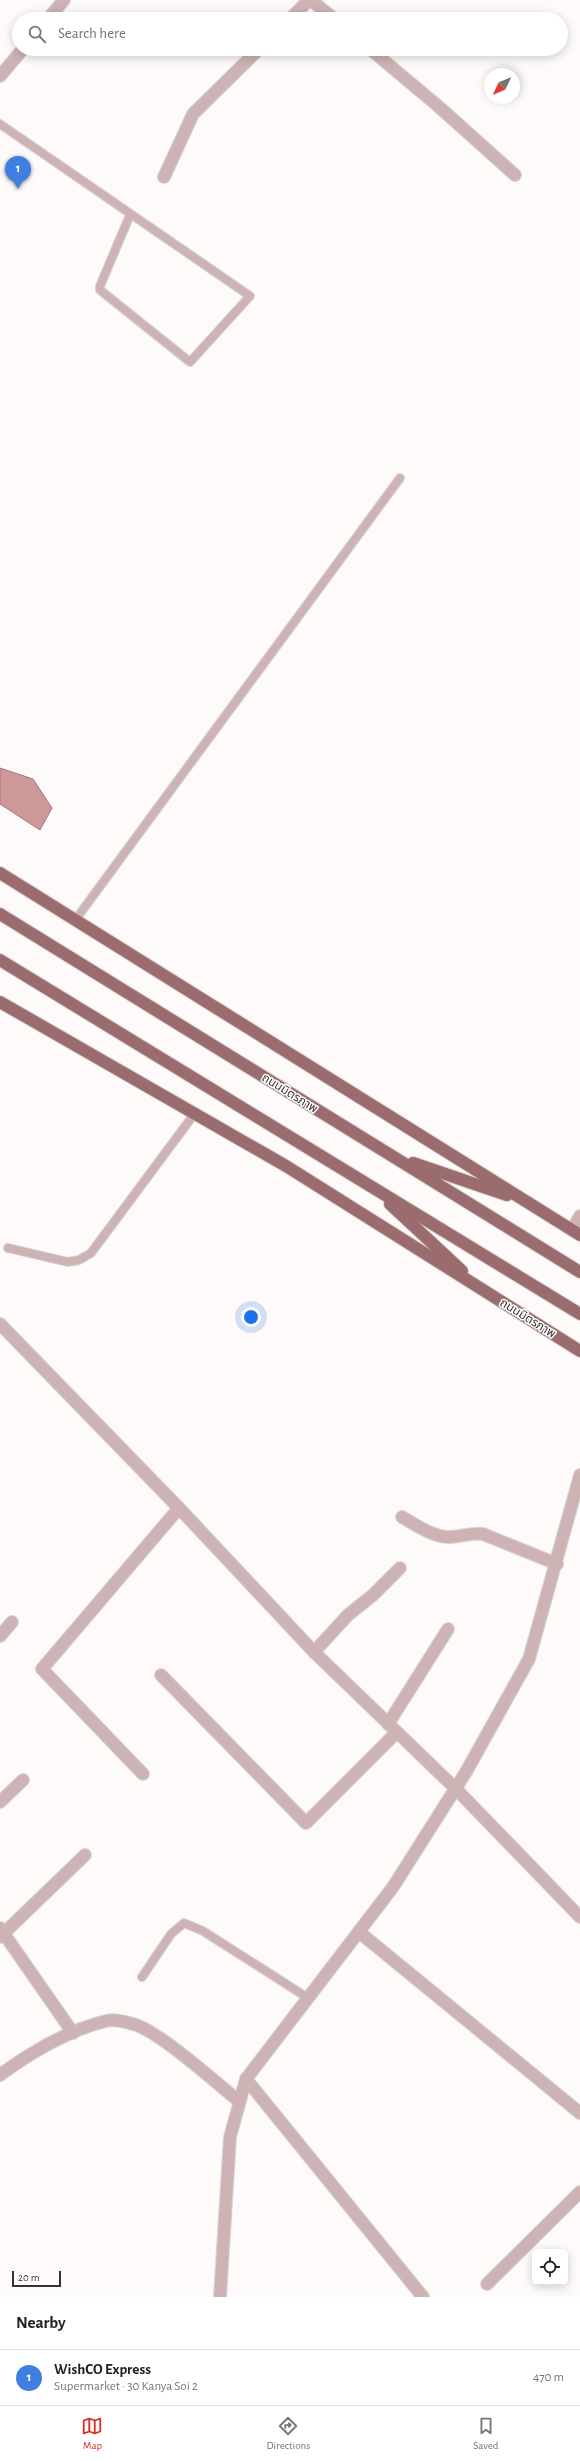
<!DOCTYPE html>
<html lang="en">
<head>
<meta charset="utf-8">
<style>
	:root { --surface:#fff; --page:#f6f6f6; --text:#202124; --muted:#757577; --line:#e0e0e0; --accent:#d93025 }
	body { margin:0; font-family:"Alegreya Sans","Noto Sans Thai",sans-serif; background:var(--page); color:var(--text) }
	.controls { position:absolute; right:12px; bottom:12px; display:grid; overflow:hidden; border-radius:6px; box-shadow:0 2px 10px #0003 }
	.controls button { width:36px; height:36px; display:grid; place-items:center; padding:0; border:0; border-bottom:1px solid var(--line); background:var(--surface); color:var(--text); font:20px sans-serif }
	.compass { position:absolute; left:484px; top:68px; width:36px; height:36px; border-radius:50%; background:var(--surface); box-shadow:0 2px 10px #0003; rotate:226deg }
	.scale { position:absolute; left:12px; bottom:10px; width:49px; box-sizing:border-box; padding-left:4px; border:2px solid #393131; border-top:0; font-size:11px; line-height:14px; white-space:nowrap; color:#393131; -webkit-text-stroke:3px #fff; paint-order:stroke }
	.you { position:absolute; left:251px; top:1317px; width:14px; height:14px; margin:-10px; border:3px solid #fff; border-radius:50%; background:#1a73e8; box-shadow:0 0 0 6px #1a73e833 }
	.badge { display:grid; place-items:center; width:26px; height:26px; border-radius:50%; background:var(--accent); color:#fff; font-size:13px; font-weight:700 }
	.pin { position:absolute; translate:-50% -33px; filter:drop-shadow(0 1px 2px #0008) }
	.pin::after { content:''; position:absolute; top:21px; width:14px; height:12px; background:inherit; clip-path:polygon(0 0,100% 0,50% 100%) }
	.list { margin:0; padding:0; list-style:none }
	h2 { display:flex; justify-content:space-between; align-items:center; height:52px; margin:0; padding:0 16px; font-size:17px }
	h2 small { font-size:13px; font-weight:400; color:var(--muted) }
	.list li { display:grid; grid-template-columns:26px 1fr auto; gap:12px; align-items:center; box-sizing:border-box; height:56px; padding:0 16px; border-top:1px solid var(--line) }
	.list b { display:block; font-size:15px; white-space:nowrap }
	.list p { margin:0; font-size:13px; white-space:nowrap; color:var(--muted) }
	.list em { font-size:13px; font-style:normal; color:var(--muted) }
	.icon { flex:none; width:22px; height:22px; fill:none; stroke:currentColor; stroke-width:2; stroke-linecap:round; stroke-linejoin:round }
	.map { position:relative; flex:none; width:580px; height:2297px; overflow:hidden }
	.search { position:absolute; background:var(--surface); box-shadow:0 2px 10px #0003; left:12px; right:12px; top:12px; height:44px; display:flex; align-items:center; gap:10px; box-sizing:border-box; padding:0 14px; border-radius:22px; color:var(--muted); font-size:15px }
	.sheet { height:108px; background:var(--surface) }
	nav { display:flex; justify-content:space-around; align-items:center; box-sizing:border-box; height:56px; border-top:1px solid var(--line); background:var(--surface); font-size:11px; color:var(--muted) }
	nav a { display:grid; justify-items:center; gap:2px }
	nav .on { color:var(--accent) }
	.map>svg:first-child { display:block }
	.water { fill:#ce9899; stroke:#a1797a }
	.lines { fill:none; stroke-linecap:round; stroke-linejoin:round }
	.service-casing { stroke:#dbd6d6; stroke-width:10 }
	.minor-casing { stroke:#dbd6d6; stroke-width:14 }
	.trunk-casing { stroke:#dbd6d6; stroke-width:14 }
	.service { stroke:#cdb3b3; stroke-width:8 }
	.minor { stroke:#cdb3b3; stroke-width:12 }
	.trunk { stroke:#9b6c6e; stroke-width:12 }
	.labels { text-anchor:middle; stroke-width:3; stroke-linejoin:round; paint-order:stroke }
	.street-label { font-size:12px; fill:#393131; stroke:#fff }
</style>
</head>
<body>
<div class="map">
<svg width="580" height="2297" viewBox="0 0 580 2297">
	<rect width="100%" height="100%" fill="#fefafa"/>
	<path class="water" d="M0,768L33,779L52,808L40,830L0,804Z"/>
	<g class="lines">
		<defs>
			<g id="service">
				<path d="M0,124L250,296L190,362L100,290V286L130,215"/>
				<path d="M76,919L400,478"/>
				<path d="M8,1248L68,1262L79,1260L91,1253L195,1113"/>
				<path d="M142,1977L171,1934L184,1923L203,1931L308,1998"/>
			</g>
			<g id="minor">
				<path d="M311,0L334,19"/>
				<path d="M48,19L64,0"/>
				<path d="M290,19L309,0"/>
				<path d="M370,49L438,106L515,175"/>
				<path d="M0,76L23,49"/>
				<path d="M164,177L193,114L259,49"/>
				<path d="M572,1230L580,1216"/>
				<path d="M0,1324L179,1508L314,1652L456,1789L580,1917"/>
				<path d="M402,1517C416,1525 434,1538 451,1537C463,1536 471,1533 483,1534L557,1564"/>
				<path d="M0,1636L12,1622"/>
				<path d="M314,1652L348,1615L373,1595L400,1568"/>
				<path d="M161,1675L306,1823L396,1733"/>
				<path d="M388,1724L448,1629"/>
				<path d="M143,1774L42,1669L179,1508"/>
				<path d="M0,1802L23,1780"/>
				<path d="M0,1928L73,2033"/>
				<path d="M359,1932L580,2113"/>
				<path d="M0,1937L85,1855"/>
				<path d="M0,2075C30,2053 69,2030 106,2021C113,2019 126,2022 133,2024C158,2030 216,2083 239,2101"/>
				<path d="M246,2079L423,2297"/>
				<path d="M487,2284L580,2192"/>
				<path d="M220,2297L230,2137L246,2079L393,1887L466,1772L529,1659L580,1475"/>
			</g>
			<g id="trunk">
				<path d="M0,873L580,1235"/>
				<path d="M0,914L580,1272"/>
				<path d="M0,960L580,1314"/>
				<path d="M0,1002L286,1166L580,1351"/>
				<path d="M413,1163L507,1195"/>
				<path d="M390,1204L462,1271"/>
			</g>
		</defs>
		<use href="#service" class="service-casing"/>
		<use href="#minor" class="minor-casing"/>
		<use href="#trunk" class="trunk-casing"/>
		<use href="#service" class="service"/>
		<use href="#minor" class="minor"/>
		<use href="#trunk" class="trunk"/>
	</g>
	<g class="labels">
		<g class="street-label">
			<text transform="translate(290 1093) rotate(32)" y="4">ถนนมิตรภาพ</text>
			<text transform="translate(528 1318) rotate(32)" y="4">ถนนมิตรภาพ</text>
		</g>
	</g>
</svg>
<div class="controls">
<button><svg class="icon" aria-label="locate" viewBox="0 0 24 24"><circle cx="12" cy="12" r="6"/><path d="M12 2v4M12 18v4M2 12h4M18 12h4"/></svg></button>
</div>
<svg class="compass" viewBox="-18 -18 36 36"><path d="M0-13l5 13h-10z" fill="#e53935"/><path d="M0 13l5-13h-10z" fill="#757577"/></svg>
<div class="scale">20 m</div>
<div class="you"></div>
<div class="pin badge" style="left:18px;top:189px;background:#3f7fe0">1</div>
<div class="search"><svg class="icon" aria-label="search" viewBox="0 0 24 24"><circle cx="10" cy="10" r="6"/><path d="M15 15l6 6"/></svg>Search here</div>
</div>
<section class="sheet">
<h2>Nearby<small></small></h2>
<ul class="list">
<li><span class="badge" style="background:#3f7fe0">1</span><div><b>WishCO Express</b><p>Supermarket · 30 Kanya Soi 2</p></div><em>470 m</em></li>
</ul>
</section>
<nav>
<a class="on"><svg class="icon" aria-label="map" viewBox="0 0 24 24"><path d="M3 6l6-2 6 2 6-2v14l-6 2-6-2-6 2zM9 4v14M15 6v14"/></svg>Map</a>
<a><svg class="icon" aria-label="directions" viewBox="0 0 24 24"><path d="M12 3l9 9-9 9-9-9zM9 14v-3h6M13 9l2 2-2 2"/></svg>Directions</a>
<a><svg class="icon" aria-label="saved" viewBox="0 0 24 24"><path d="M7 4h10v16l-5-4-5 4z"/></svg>Saved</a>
</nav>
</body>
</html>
